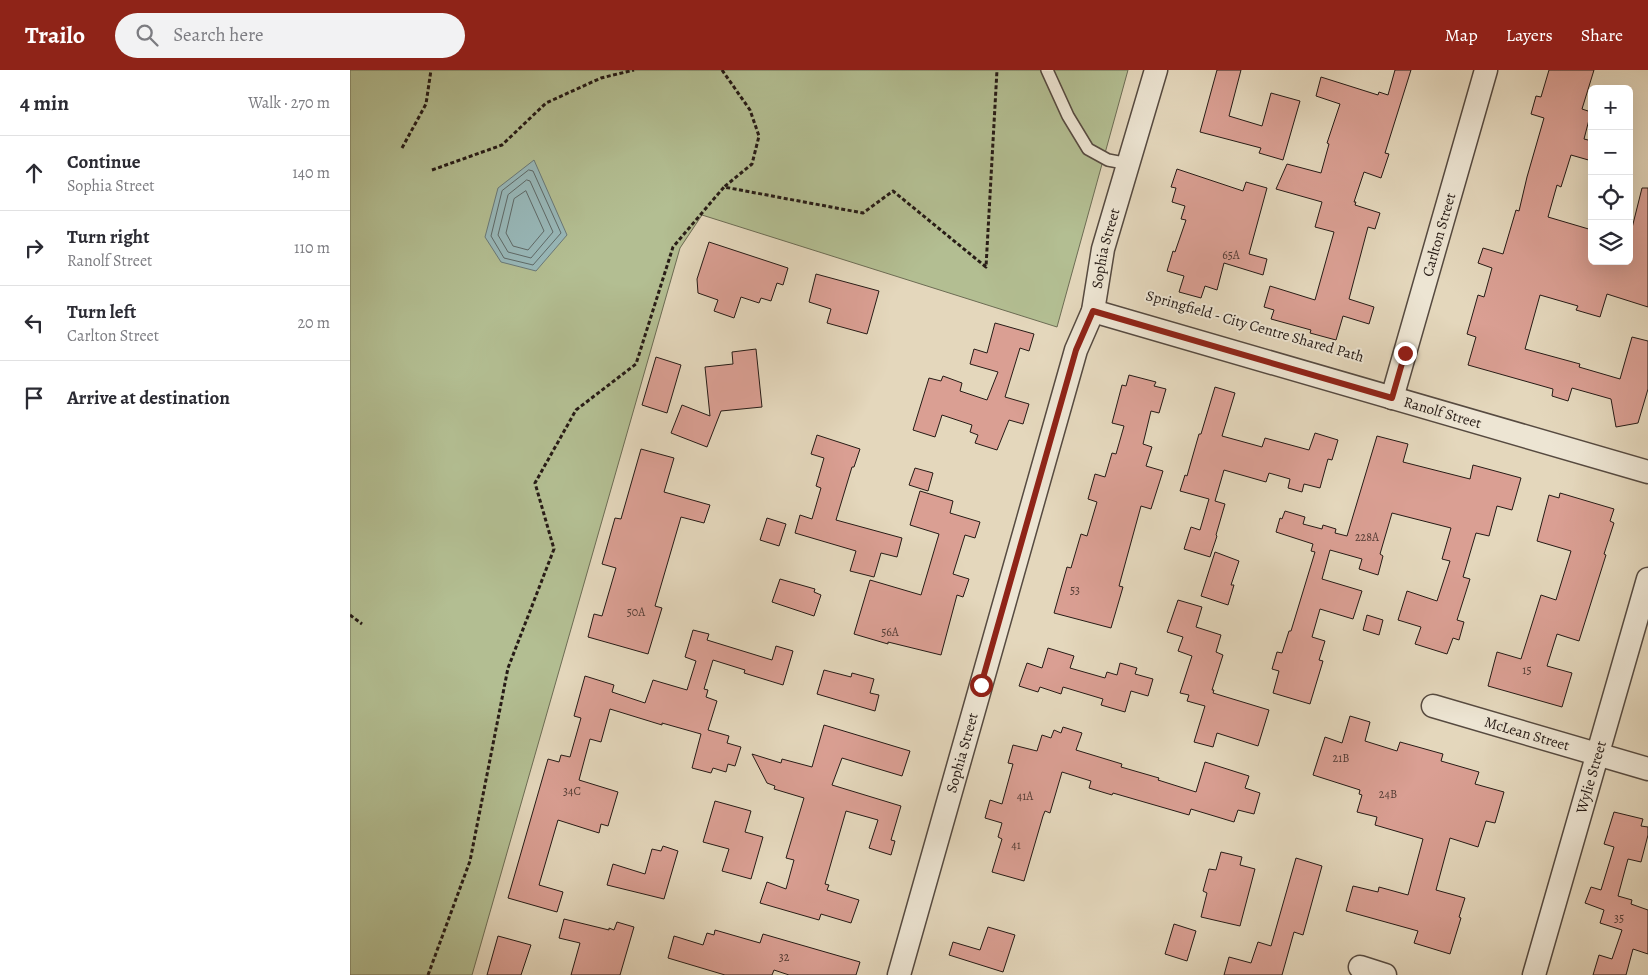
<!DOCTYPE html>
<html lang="en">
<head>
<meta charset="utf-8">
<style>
	:root { --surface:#fff; --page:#f2f2f3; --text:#2b2b33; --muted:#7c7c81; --line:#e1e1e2; --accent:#8f2418 }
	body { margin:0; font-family:Alegreya,serif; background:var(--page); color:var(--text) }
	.controls { position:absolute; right:15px; top:15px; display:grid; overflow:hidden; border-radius:8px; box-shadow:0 5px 20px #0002 }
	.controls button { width:45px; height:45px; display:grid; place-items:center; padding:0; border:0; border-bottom:1px solid var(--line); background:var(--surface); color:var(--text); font:25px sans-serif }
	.stop { position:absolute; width:15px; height:15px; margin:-11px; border:4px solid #8f2418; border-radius:50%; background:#fff }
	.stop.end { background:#8f2418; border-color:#fff; box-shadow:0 1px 5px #0008 }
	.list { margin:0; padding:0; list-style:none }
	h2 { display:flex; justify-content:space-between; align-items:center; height:65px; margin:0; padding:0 20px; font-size:21px }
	h2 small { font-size:16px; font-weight:400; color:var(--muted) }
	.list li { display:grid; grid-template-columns:32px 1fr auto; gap:15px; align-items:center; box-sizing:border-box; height:75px; padding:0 20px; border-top:1px solid var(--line) }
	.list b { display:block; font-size:19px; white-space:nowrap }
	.list p { margin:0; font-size:16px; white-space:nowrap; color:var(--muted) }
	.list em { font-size:16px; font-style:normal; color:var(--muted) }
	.icon { flex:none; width:28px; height:28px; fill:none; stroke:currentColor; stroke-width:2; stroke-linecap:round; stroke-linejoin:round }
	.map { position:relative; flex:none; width:1298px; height:905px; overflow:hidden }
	header { display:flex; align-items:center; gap:30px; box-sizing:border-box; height:70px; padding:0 25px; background:var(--accent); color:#fff }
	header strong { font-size:24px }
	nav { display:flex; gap:28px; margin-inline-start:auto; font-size:18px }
	.search { width:350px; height:45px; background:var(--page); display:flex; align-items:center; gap:12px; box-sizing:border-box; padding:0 18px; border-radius:28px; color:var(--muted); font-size:19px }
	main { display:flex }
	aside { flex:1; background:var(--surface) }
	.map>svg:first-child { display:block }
	.green { fill:#b3be92; stroke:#6c6c54 }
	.water { fill:#98b8b9; stroke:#6a7978 }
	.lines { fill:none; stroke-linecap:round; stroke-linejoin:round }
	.shore { stroke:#5f6a68; stroke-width:1 }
	.building { fill:#da9f93; stroke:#261b16 }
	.lane-casing { stroke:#564a40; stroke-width:14 }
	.street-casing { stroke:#564a40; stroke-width:25 }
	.path { stroke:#261b16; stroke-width:3; stroke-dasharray:4 2.5; stroke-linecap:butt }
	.lane { stroke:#ede5d3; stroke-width:11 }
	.street { stroke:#ede5d3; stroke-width:22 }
	.route { stroke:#8f2418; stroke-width:6 }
	.labels { text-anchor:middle; stroke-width:4; stroke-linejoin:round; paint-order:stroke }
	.number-label { font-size:12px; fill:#533c35 }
	.street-label { font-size:15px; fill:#261b16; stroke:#ede5d3 }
</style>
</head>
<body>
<header>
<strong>Trailo</strong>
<div class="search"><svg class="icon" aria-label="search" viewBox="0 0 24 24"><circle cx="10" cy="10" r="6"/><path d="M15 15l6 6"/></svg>Search here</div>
<nav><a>Map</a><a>Layers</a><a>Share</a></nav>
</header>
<main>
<aside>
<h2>4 min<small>Walk · 270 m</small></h2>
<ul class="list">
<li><svg class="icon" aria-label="ahead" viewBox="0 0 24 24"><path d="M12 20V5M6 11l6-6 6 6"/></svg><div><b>Continue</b><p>Sophia Street</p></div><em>140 m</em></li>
<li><svg class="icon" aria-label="right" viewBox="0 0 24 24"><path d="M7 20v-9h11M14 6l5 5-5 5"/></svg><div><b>Turn right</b><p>Ranolf Street</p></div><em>110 m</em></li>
<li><svg class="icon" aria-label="left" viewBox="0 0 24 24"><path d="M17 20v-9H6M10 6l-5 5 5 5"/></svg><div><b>Turn left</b><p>Carlton Street</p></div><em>20 m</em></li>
<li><svg class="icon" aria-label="arrive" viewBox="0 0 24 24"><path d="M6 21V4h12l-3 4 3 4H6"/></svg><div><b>Arrive at destination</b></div></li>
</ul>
</aside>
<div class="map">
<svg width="1298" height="905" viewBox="0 0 1298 905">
	<rect width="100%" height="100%" fill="#e4d7bc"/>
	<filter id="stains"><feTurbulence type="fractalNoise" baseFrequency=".004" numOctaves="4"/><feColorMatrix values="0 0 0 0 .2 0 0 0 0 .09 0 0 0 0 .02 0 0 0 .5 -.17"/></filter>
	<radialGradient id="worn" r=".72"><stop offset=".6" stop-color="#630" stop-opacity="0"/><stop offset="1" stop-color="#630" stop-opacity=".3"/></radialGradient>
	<path class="green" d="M0,0H778L707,257L352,145L330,178L122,905H0Z"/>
	<path class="water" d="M184,90L217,165L186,201L151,192L135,167L148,118Z"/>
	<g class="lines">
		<g class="shore">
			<path d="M179,100L183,101L211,163L183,195L154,188L141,166L152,121Z"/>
			<path d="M177,110L180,111L203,162L181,188L158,182L148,165L158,125Z"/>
			<path d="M176,121L194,161L178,180L163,176L156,163L164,129Z"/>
		</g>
	</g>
	<g class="building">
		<path d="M867,0H891L879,46L912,56L921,23L950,31L933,90L909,83L911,78L850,62Z"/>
		<path d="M1045,0H1061L1035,83L1039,84L1031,108L1014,102L1004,132H1006L1005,135L1030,143L1025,159L1018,157L999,229L1024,237L1019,254L993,246L986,270L960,263L961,260L921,249L924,240L914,237L920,216L965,230L984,162L965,157L972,132L926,119L937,94L971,103L979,74L977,73L990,34L966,26L971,7L1028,25L1029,22L1038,25Z"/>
		<path d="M1199,0H1244L1232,39L1241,42L1234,69L1242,71V91L1221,85L1211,117L1207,115L1198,147L1242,160V191H1279V162H1281L1292,118H1298V237L1257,224L1250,247L1226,240L1228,236L1190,225L1175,279L1230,294L1229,297L1270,309L1282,267L1298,271V319L1288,353L1266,357L1261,329L1222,318L1218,331L1202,326L1203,319L1118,295L1126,267L1117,264L1128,225L1134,227L1142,198L1128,193L1133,178L1153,184L1166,140L1169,141L1177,107L1194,48L1181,44L1186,26L1191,27Z"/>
		<path d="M827,99L893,121L896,112L917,118L899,184L917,189L913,205L874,193L867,220L855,216L851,228L829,222L834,206L817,201L823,181L825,182L836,150L831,149L835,136L822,132L826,118L821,117Z"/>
		<path d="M359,172L438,198L433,215L427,213L421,231L411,228L409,233L391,227L384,248L364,241L368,230L348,223L347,209Z"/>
		<path d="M466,204L529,221L517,264L477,253L481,239L459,232Z"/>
		<path d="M645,253L684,264L679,281L670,278L655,327L679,334L673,354L659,350L647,380L625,373L628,365L620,362L622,355L592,345L585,367L563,360L579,308L591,311L593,306L612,313L610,321L637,330L648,302L620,294L624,279L637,283Z"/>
		<path d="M406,279L412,337L371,341L357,377L321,363L332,335L360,346L355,297L383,294L382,282Z"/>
		<path d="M306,287L331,295L317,343L292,335Z"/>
		<path d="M779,305L806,312L804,316L816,319L809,343L801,341L793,374L802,377L796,396L813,401L801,439L791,436L769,516L773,517L761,558L704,543L717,497L721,498L731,464L737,466L747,432L738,429L745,404L755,407L762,383L766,384L774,356L762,353L772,315L776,316Z"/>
		<path d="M865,317L885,323L872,366L912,377L915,368L959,380L965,363L988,370L982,390L978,389L970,418L954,414L952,422L938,418L940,409L919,403L916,412L874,400L865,431L875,434L866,465L867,466L860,487L834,479L841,457L850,460L859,429L830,421L835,405L837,406L849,364H851Z"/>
		<path d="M467,365L510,379L504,397H502L486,450L552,468L547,487L531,483L524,507L500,501L506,481L445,463L450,445L462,449L471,418L466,416L474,388L461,384Z"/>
		<path d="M1027,366L1058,374L1053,392L1120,409L1123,395L1171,408L1162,440L1147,436L1139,466L1126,463L1113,507L1120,509L1107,550L1114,552L1109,570L1103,568L1097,584L1065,574L1071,557L1048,550L1057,521L1087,531L1100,491L1092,489L1101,458L1042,443L1030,484L1033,486L1028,505L1009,499L1012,489L980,480L972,509L1012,521L1003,549L970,539L962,567L975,571L969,590L973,591L960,634L923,623L929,601L922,599L927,582L932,583L939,561H941L965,482L961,481L963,474L926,462L930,448L932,449L935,441L955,447L953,454L972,459L973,455L986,459L985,463L997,466Z"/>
		<path d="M291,379L324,388L314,422L360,435L354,453L331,447L305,536L312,538L298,584L238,567L244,544L252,546L266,498L252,494L265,448L271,449Z"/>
		<path d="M565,398L583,403L578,421L559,415Z"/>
		<path d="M570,421L603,431L600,443L630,452L625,468L615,465L603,504L619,509L613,527L607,525L591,585L538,572V574L504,564L520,510L571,525L589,464L560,455Z"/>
		<path d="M1210,423L1264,439L1260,451L1264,453L1254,484L1256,485L1229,571L1207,564L1197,596L1222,603L1212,637L1138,616L1147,582L1171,589L1191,525L1206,530L1221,481L1187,471L1199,425L1209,428Z"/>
		<path d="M417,448L436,454L429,476L410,470Z"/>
		<path d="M865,482L889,491L881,515H884L878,535L851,526Z"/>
		<path d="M430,509L465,519L464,522L471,525L464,546L422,532Z"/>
		<path d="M828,530L852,537L846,557L871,565L866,582L873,585L862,620H864L863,623L919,640L908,676L867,663L863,677L844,672L855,636L837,631L839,625L830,623L842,586L828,581L833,567L817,562Z"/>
		<path d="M1017,545L1033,550L1029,565L1013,560Z"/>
		<path d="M343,560L359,564L357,570L422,590L426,576L443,581L433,615L394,603L395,600L363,590L354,619L358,620L356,627L367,631L358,660L379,666L377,673L391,677L385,696L378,694L376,702L363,698L361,703L342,698L351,664L312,653V655L260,639L251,672L240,669L229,710L268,722L258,756L251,754L249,763L208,750L189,815L213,822L207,842L158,828L198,689L209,692L211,685L220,687L231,648L224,646L235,606L264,615L262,622L295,633L303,610L337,620L346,591L335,587Z"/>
		<path d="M698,578L724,586L720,598L755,608L757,602L767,605L770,593L787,598L785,604L803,609L798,626L781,621L775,642L751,635L753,629L713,617L711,624L690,617L688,622L669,616L677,593L692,598Z"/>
		<path d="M474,600L501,607L502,603L524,609L520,623L529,625L525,641L467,624Z"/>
		<path d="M1000,646L1020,652L1015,671L1047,681L1050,672L1093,684L1091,691L1129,702L1125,714L1154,722L1145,753L1136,751L1128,777L1100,768L1086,820L1115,828L1109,847L1111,848L1100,884L1064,873L1068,861L996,841L1003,816L1028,822L1029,817L1058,825L1073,769L1025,755L1027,747L1007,742L1012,725L1009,724L1010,720L963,705L975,667L992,673Z"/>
		<path d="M474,655L560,681L552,706L492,688L482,715L551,736L541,770L545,771L541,785L519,778L528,750L496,741L475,814L479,815L477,820L509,830L501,853L471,844L469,850L410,833L417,812L436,819L444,790L436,788L454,728L424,719L425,716L417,713L402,684L431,693L432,689L462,697Z"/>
		<path d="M713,657L732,663L726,680L772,694L771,697L809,708L808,710L846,722L855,692L899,706L895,718L910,723L904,744L888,740L884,752L841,739L839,745L763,723L762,725L739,718L741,711L712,702L700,743L695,741L693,746L674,811L642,802L652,769L648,767L652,753L635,748L640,730L652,734L663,694L658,693L663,675L687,681L692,665L701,668L704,660L711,663Z"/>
		<path d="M365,731L401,741L395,762L413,767L401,809L372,801L379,779L353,772Z"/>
		<path d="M1264,742L1293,749L1291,756L1298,757V765L1291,792L1278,789L1268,826L1282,830L1281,834L1298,840V884L1283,879L1276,905H1243L1249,885L1262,889L1272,860L1250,853L1254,840L1235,833L1241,817L1251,820L1264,777L1254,774Z"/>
		<path d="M313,776L328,781L314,829L257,815L263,794L295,804L302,779L311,781Z"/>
		<path d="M871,782L892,787L890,795L905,799L890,856L851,847L857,823L853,821L859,799L866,800Z"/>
		<path d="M946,788L972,796L953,865L944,862L932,905H874L879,887L901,893L908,872L921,876Z"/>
		<path d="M214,849L259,860V858L264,860L267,852L284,857L270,905H221L230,873L209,868Z"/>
		<path d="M824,854L846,861L837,891L815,884Z"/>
		<path d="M638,857L665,865L653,902L599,885L603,872L630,880Z"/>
		<path d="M365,860L410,873L413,864L510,892L506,905H439L424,900L422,905H375L318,888L324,866L353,875L357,863L364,865Z"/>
		<path d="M148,866L181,875L171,905H137Z"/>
	</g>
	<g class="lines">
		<defs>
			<path id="lane" d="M697,0L718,46L738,79L758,90L779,94"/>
			<g id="street">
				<path id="s1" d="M743,241L1298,402"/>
				<path id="s2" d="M1042,328L1136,0"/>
				<path id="s3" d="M1083,636L1298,699"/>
				<path d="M1010,897L1035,905"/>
				<path id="s4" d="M549,905L726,280L743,241L753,179L806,0"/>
				<path id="s5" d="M1184,905L1298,509"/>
			</g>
		</defs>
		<use href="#lane" class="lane-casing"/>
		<use href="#street" class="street-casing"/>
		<g class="path">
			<path d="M372,0L400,40L409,66L402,94L374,117"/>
			<path d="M52,78L76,34L81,0"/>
			<path d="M82,100L152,75L196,33L251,8L284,0"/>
			<path d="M0,545L12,554"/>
			<path d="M78,905L120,791L158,598L204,479L185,413L226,340L286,294L323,177L374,117L513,143L543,121L636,197L647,0"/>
		</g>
		<use href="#lane" class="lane"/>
		<use href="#street" class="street"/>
	</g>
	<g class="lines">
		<path class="route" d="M631,615L726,280L743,241L1042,328L1055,283"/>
	</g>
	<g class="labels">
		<g class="number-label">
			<text x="881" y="189">65A</text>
			<text x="1017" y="471">228A</text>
			<text x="725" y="524">53</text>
			<text x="286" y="546">50A</text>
			<text x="540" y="566">56A</text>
			<text x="1177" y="604">15</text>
			<text x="991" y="692">21B</text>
			<text x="222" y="725">34C</text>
			<text x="1038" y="728">24B</text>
			<text x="675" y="730">41A</text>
			<text x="666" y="779">41</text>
			<text x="1269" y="852">35</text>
			<text x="434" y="891">32</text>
		</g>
		<g class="street-label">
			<text dy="5" stroke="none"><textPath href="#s2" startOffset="170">Carlton Street</textPath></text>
			<text dy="5" stroke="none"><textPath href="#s4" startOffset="756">Sophia Street</textPath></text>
			<text transform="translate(905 256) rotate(16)" y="5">Springfield - City Centre Shared Path</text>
			<text dy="5" stroke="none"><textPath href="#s1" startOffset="364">Ranolf Street</textPath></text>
			<text dy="5" stroke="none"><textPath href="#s3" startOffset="98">McLean Street</textPath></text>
			<text dy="5" stroke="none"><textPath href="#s4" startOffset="231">Sophia Street</textPath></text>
			<text dy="5" stroke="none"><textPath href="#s5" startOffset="206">Wylie Street</textPath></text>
		</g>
	</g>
	<rect width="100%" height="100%" filter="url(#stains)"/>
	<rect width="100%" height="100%" fill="url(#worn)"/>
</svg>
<div class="controls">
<button>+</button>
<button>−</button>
<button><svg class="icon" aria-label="locate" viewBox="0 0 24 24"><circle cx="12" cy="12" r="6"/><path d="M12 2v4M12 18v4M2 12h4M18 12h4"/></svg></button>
<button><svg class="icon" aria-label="layers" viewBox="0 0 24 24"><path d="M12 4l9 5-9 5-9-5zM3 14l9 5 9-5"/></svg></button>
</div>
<div class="stop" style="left:631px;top:615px"></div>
<div class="stop end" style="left:1055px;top:283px"></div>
</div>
</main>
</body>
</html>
